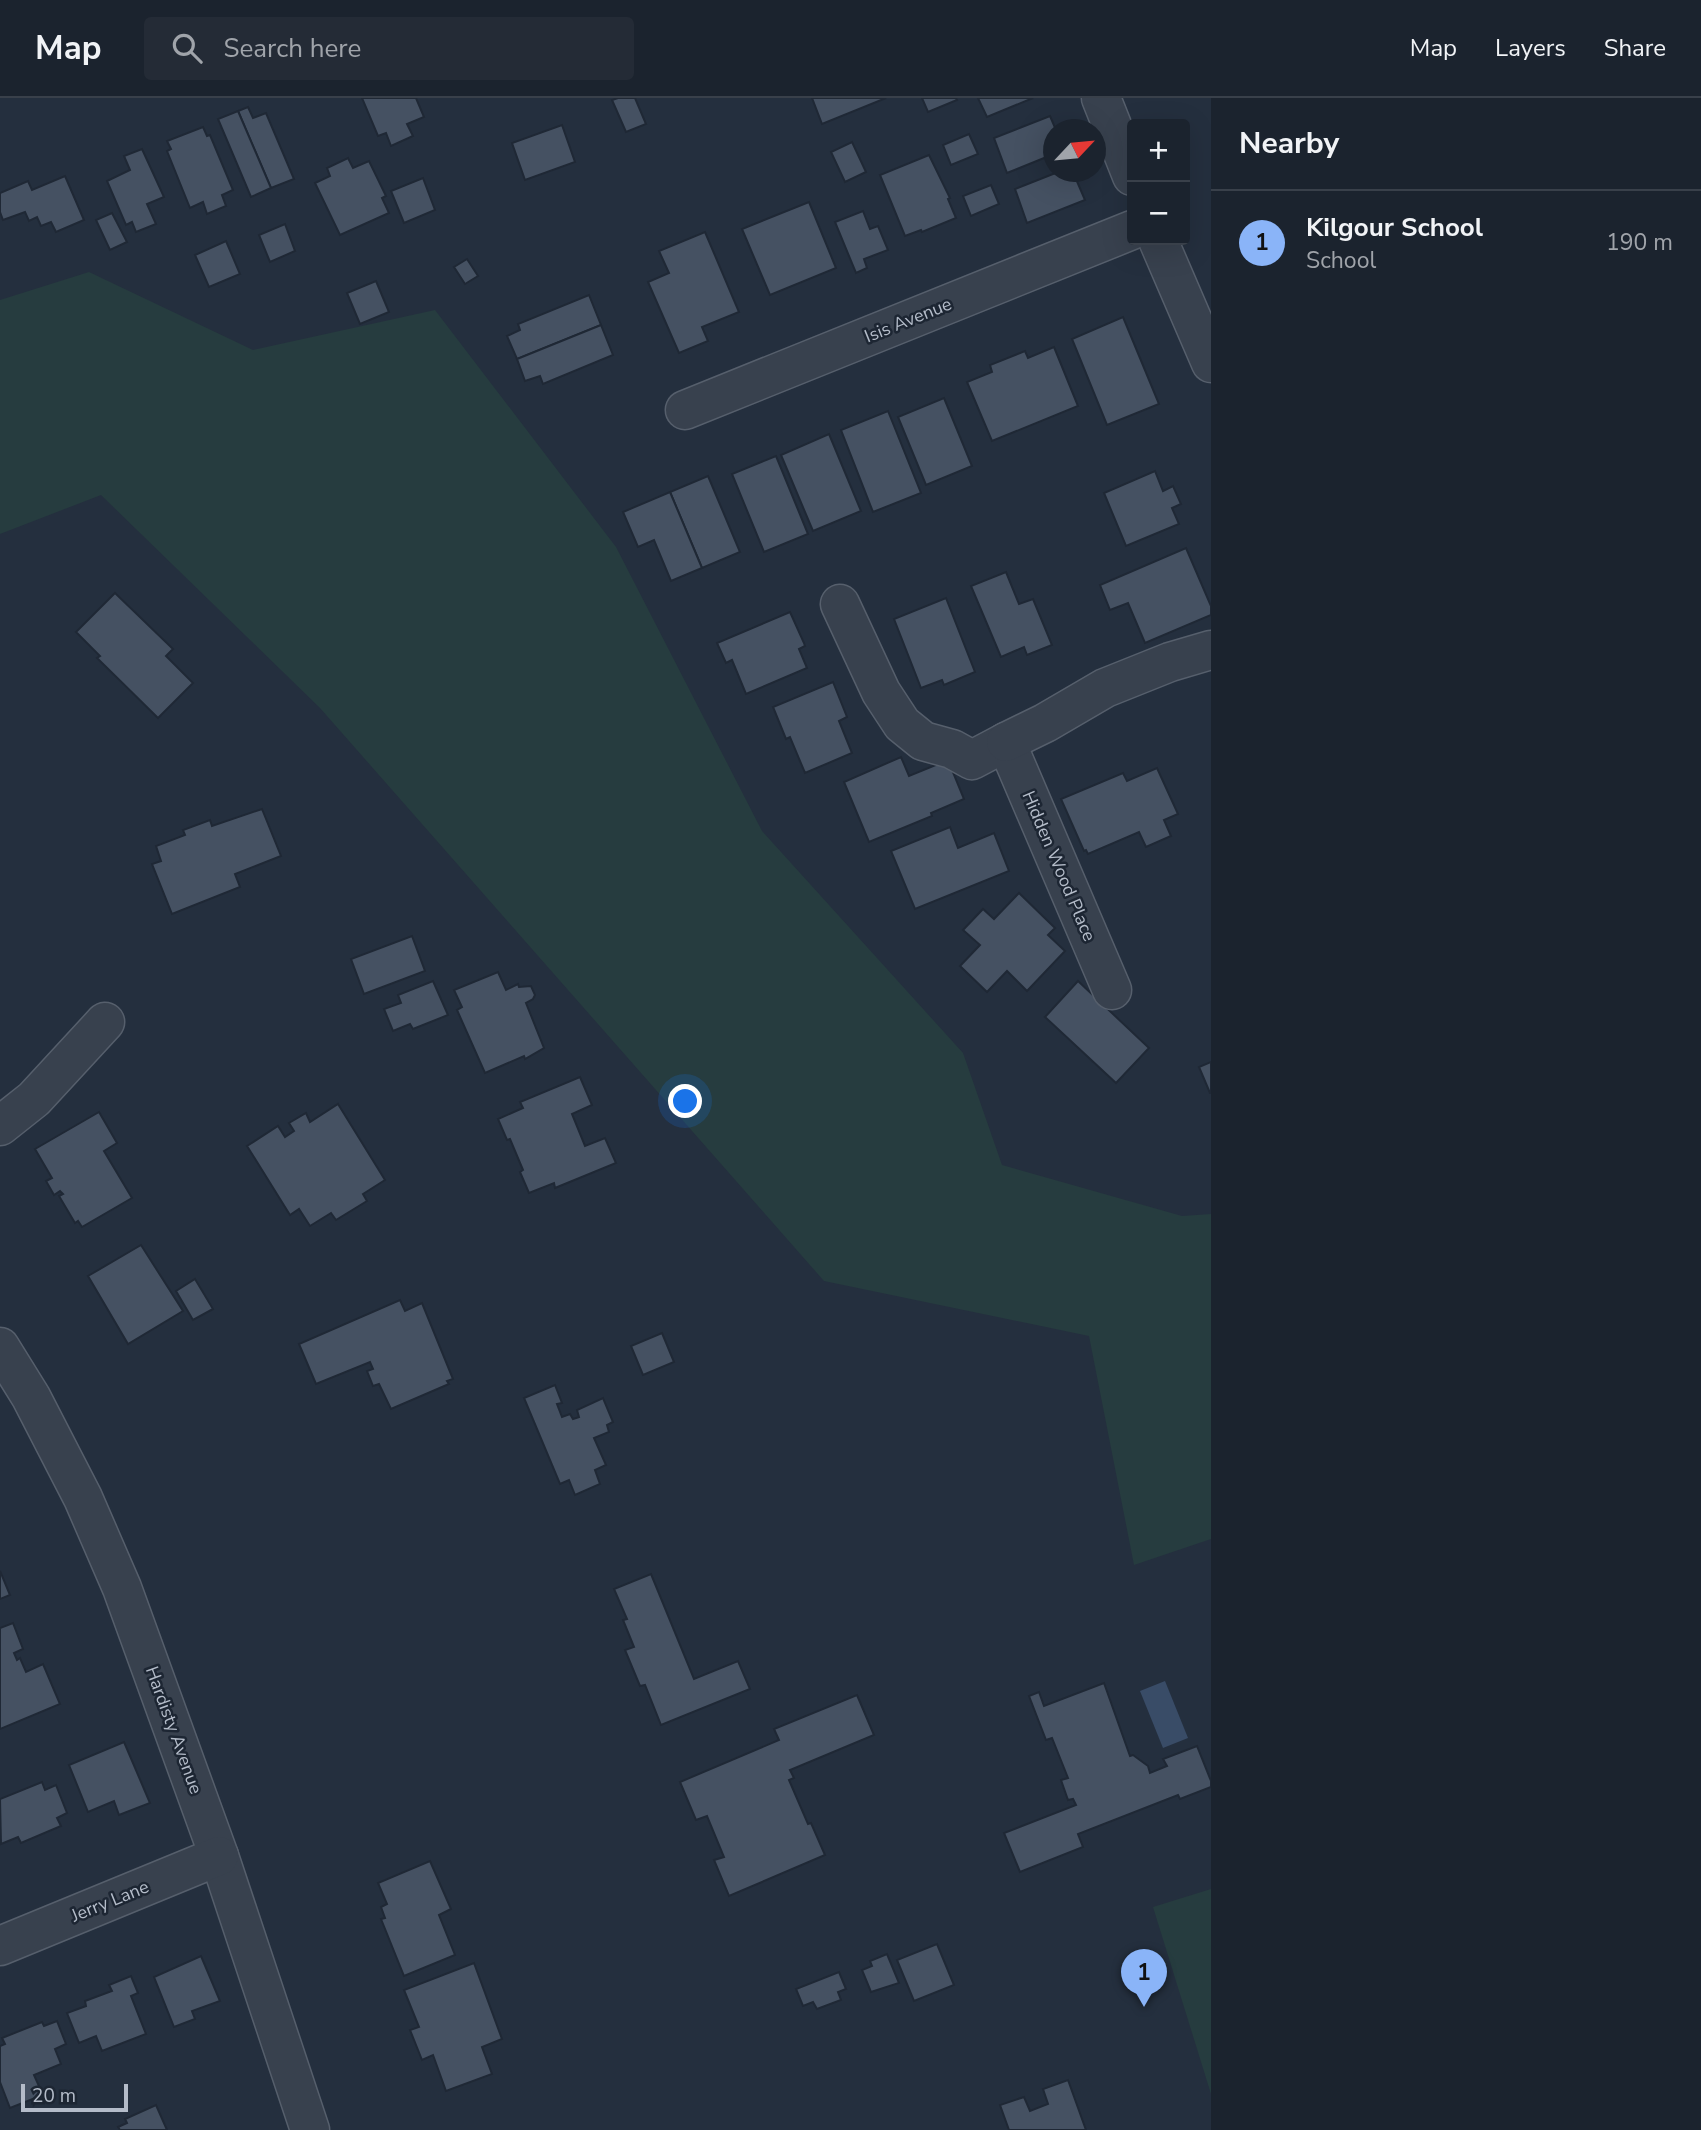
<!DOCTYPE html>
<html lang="en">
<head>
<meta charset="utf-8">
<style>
	:root { --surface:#1b232e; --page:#242b36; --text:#f1f3f6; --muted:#a0a4aa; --line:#39404a; --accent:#8ab4f8 }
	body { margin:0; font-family:"Nunito Sans",sans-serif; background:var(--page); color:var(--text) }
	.controls { position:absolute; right:21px; top:21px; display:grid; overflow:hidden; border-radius:7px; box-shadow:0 7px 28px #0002 }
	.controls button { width:63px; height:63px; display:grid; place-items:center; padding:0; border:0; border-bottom:2px solid var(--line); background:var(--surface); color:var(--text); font:35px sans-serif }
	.compass { position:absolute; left:1043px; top:21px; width:63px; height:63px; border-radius:50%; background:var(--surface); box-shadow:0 7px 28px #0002; rotate:64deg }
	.scale { position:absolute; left:21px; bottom:18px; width:107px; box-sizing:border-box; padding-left:7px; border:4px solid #b4bcc9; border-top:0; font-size:19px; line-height:24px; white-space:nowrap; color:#b4bcc9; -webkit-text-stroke:5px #1d2633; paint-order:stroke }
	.you { position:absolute; left:686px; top:1004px; width:24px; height:24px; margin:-18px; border:5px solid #fff; border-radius:50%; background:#1a73e8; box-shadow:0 0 0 10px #1a73e833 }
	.badge { display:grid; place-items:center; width:46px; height:46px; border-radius:50%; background:var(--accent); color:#111; font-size:23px; font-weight:700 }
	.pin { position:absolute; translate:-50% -58px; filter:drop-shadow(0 2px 4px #0008) }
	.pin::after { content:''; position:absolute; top:37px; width:24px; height:21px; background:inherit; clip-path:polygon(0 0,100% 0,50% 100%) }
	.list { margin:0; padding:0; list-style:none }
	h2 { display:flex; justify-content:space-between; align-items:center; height:91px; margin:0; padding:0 28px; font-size:30px }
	h2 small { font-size:23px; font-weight:400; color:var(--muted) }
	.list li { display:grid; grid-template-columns:46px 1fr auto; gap:21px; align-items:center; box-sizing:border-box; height:105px; padding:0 28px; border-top:2px solid var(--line) }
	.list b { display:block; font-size:26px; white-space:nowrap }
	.list p { margin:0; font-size:23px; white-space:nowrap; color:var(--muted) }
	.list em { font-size:23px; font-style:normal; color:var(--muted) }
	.icon { flex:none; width:38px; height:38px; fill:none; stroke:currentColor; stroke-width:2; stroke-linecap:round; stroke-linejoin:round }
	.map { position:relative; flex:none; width:1211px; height:2032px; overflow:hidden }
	header { display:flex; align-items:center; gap:42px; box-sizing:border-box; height:98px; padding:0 35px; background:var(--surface); border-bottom:2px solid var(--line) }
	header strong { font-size:33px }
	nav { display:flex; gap:38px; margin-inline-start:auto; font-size:24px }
	.search { width:490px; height:63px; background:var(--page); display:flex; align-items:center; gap:18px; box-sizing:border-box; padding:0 24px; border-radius:7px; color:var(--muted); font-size:26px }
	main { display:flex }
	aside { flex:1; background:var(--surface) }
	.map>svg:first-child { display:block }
	.green { fill:#263c3f }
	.water { fill:#394c67 }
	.building { fill:#455162; stroke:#1f2835; stroke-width:2 }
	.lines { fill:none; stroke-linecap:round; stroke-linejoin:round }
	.minor-casing { stroke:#565f6c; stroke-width:41 }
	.minor { stroke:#38414e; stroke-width:38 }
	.labels { text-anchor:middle; stroke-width:5; stroke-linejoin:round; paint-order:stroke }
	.street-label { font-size:18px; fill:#b4bcc9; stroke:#1d2633 }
</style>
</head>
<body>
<header>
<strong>Map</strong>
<div class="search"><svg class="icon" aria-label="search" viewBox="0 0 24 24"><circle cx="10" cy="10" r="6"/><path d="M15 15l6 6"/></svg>Search here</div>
<nav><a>Map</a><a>Layers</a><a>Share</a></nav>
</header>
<main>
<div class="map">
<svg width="1211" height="2032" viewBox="0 0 1211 2032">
	<rect width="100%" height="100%" fill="#242f3e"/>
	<g class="green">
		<path d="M89,174L253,252L435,212L616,449L762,733L963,955L1002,1067L1182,1118L1211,1116V1441L1134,1467L1089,1238L824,1183L320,610L101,397L0,436V202Z"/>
		<path d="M1211,1791V1996L1153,1809Z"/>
	</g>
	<path class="water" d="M1165,1583L1188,1640L1163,1650L1140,1593Z"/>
	<g class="building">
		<path d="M362,0H416L424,19L407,26L413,38L391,48L386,35L378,38Z"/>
		<path d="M618,0H635L646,26L626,34L612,2Z"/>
		<path d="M812,0H886L822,26Z"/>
		<path d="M922,0H956L957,2L928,14Z"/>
		<path d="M978,0H1033L987,19Z"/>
		<path d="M248,9L253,20L266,15L294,81L271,90L238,13Z"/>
		<path d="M238,13L271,90L251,99L218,21Z"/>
		<path d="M1050,18L1056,32H1054V56L1007,75L994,40Z"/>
		<path d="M562,27L575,64L525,82L512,45Z"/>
		<path d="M203,29L207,38L210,37L233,92L222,97L226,108L207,116L203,104L190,110L167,53L171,51L167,43Z"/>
		<path d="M969,36L978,56L951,67L943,47Z"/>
		<path d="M852,44L866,74L845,84L831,54Z"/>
		<path d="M142,51L164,99L147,106L156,126L136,134L132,124L126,127L107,83L130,72L124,58Z"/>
		<path d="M929,57L950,100L948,101L956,120L922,134L921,132L905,138L880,77Z"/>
		<path d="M348,60L353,70L369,63L386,98L382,100L389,115L340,137L315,85L330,78L327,70Z"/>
		<path d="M1058,74H1073L1085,102L1027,125L1015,91Z"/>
		<path d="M65,78L84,122L56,134L51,124L41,128L37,119L29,123L25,114L3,122L0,114V95L28,83L32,92Z"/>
		<path d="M423,80L435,112L404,125L391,93Z"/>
		<path d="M991,87L999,106L971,118L963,98Z"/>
		<path d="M809,104L836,170L770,197L742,131Z"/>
		<path d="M863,113L870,131L878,128L888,152L864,161L867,170L856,175L835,124Z"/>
		<path d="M112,115L127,144L110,152L96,122Z"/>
		<path d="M285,126L295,153L270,164L259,137Z"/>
		<path d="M705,134L739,214L702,229L708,243L679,255L648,184L669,175L659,153Z"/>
		<path d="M226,143L240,176L209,189L195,157Z"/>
		<path d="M467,161L478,178L465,186L454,169Z"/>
		<path d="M376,183L389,214L360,226L347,195Z"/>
		<path d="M589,197L601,227L517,261L507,238L520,232L518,226Z"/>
		<path d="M1123,219L1159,306L1107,327L1072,241Z"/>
		<path d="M601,227L613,257L543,286L540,278L525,283L517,261Z"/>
		<path d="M1054,249L1078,308L992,343L967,284L992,274L990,267L1025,253L1028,260Z"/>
		<path d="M944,300L972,368L926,387L898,319Z"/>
		<path d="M888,313L921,395L873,414L841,332Z"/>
		<path d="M829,336L861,413L813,433L781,357Z"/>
		<path d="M776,358L808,436L764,454L732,376Z"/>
		<path d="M1155,373L1163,393L1173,388L1181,406L1172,410L1179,426L1126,448L1104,395Z"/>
		<path d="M708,378L740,454L702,470L670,394Z"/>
		<path d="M670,394L702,470L671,483L654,442L638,449L623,414Z"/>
		<path d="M1186,450L1211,508V517L1145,545L1128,505L1110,512L1100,487Z"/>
		<path d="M1006,474L1019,506L1033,501L1052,547L1027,557L1024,549L1001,559L971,488Z"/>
		<path d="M115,495L173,551L166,558L193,585L158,620L97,560L100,558L76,534Z"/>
		<path d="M946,500L975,574L944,587L942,582L921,590L894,521Z"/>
		<path d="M790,514L804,545L805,548L799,551L807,570L746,596L732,562L726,565L717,545Z"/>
		<path d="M833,584L847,619L839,623L852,655L805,675L790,639L786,641L773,609Z"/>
		<path d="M901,659L909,678L948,662L964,701L931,715L932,718L869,744L844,684Z"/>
		<path d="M1157,670L1178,716L1164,722L1171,738L1146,749L1139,734L1088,756L1086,752L1084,753L1061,701L1123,675L1127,683Z"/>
		<path d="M262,711L281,758L235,776L240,789L172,816L152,766L161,763L156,748L185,737L183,732L210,722L212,728Z"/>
		<path d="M950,729L958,750L994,735L1009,773L915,811L891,753Z"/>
		<path d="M1019,795L1055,830L1048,837L1065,853L1027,893L1007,873L987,894L960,868L980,847L963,832L983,811L994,821Z"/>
		<path d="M412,838L425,873L364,896L351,861Z"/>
		<path d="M498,874L506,892L518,886L519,889L531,888L535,897L533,901L526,905L544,950L525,961L524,958L485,975L457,912L462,909L454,892Z"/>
		<path d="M433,883L448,917L413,931L410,926L393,933L384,911L401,905L398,897Z"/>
		<path d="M1078,883L1149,950L1116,985L1045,919Z"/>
		<path d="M1211,964V995H1210L1199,969Z"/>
		<path d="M580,979L592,1007L572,1016L585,1048L605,1040L616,1065L555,1090L554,1085L529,1095L520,1074L523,1072L510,1041L507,1042L498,1021L523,1010L520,1004Z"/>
		<path d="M338,1006L385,1082L363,1096L367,1103L336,1122L331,1115L310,1128L299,1111L290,1117L247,1048L278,1028L285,1039L294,1033L289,1025L306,1015L310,1024Z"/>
		<path d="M99,1014L117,1045L104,1053L132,1100L82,1129L78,1123L75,1125L59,1098L63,1096L60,1093L54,1097L46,1083L52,1080L35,1051Z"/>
		<path d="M141,1147L183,1213L128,1246L88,1178Z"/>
		<path d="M195,1181L213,1211L193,1222L176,1193Z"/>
		<path d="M400,1202L405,1213L422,1205L453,1281L447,1283L449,1286L391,1311L379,1286L373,1288L367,1273L373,1271L370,1264L316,1286L299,1246Z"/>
		<path d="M662,1235L674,1264L643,1277L631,1248Z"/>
		<path d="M555,1287L562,1305L557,1306L562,1319L570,1316L573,1321L579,1319L577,1312L603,1300L613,1324L607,1327L609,1334L594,1340L606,1367L595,1372L600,1386L575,1397L569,1382L560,1386L524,1300Z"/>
		<path d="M0,1473L10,1497L0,1501Z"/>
		<path d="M651,1476L694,1581L738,1563L750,1591L661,1627L645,1587L640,1588L625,1552L634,1549L623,1522L627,1521L614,1491Z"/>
		<path d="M13,1525L23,1551L14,1555L17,1562L20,1560L26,1574L43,1566L60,1606L0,1631V1530Z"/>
		<path d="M1104,1585L1130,1658L1133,1657L1148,1668L1150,1675L1167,1668L1163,1661L1197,1648L1211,1683V1689L1180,1701L1178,1697L1078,1736L1083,1749L1020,1774L1004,1735L1076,1707L1073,1701L1068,1702L1061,1682L1068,1680L1052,1640L1046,1642L1029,1598L1039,1594L1044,1608Z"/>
		<path d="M857,1597L874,1637L790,1672L794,1680L789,1682L808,1726L811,1725L825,1757L729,1798L714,1762L724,1759L707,1718L696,1722L680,1684L779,1642L774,1631Z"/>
		<path d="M124,1644L150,1705L119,1717L114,1703L88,1714L69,1667Z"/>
		<path d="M42,1684L45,1692L56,1687L67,1715L57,1720L61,1728L21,1745L18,1739L1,1746L0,1701Z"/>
		<path d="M430,1763L451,1811L439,1817L455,1857L404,1878L381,1821L385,1820L381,1809L387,1806L378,1785Z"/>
		<path d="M937,1846L954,1887L914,1903L897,1862Z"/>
		<path d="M887,1856L899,1885L871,1894L862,1872L872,1868L870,1863Z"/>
		<path d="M201,1858L220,1903L192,1913L195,1921L174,1929L154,1879Z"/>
		<path d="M474,1865L502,1941L482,1949L492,1976L446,1993L433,1957L422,1962L410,1932L419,1929L404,1892Z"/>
		<path d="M839,1874L846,1891L838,1894L841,1902L817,1911L813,1904L803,1908L796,1891Z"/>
		<path d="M131,1878L138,1895L131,1898L146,1936L102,1953L96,1938L79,1945L67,1915L86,1908L85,1903L112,1893L109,1887Z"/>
		<path d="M57,1923L66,1946L55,1951L61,1966L34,1977L43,1997L10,2010L0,1984V1948L5,1946L2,1940L42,1924L44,1928Z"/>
		<path d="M1068,1982L1086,2032H1009L1000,2007L1024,1999L1030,2013L1048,2006L1043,1991Z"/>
		<path d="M156,2007L167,2032H120L118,2029L127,2025L125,2021Z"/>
	</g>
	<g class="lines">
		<defs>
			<g id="minor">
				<path d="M1101,0L1132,78"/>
				<path d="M1158,142L1211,265"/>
				<path d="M685,312L1132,132"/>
				<path d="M840,506L881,594L902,626L923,643L952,651L972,662L1006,644L1112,892"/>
				<path d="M1006,644L1045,625L1105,590L1170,564L1211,552"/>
				<path d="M0,1028L34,1001L105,924"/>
				<path d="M0,1249L31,1299L83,1400L122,1490L219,1758L310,2032"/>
				<path d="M0,1848L219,1758"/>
			</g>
		</defs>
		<use href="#minor" class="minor-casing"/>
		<use href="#minor" class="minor"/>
	</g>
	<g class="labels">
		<g class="street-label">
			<text transform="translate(908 222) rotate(-22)" y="6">Isis Avenue</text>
			<text transform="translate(1059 768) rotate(67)" y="6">Hidden Wood Place</text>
			<text transform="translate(174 1632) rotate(70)" y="6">Hardisty Avenue</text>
			<text transform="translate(110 1803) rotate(-22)" y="6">Jerry Lane</text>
		</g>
	</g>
</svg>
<div class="controls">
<button>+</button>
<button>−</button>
</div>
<svg class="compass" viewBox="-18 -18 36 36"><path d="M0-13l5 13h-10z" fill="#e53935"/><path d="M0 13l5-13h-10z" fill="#a0a4aa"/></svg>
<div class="scale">20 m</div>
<div class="you"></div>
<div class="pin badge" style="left:1144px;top:1909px">1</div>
</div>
<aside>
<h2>Nearby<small></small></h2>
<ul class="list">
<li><span class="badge">1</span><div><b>Kilgour School</b><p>School</p></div><em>190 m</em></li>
</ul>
</aside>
</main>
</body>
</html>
